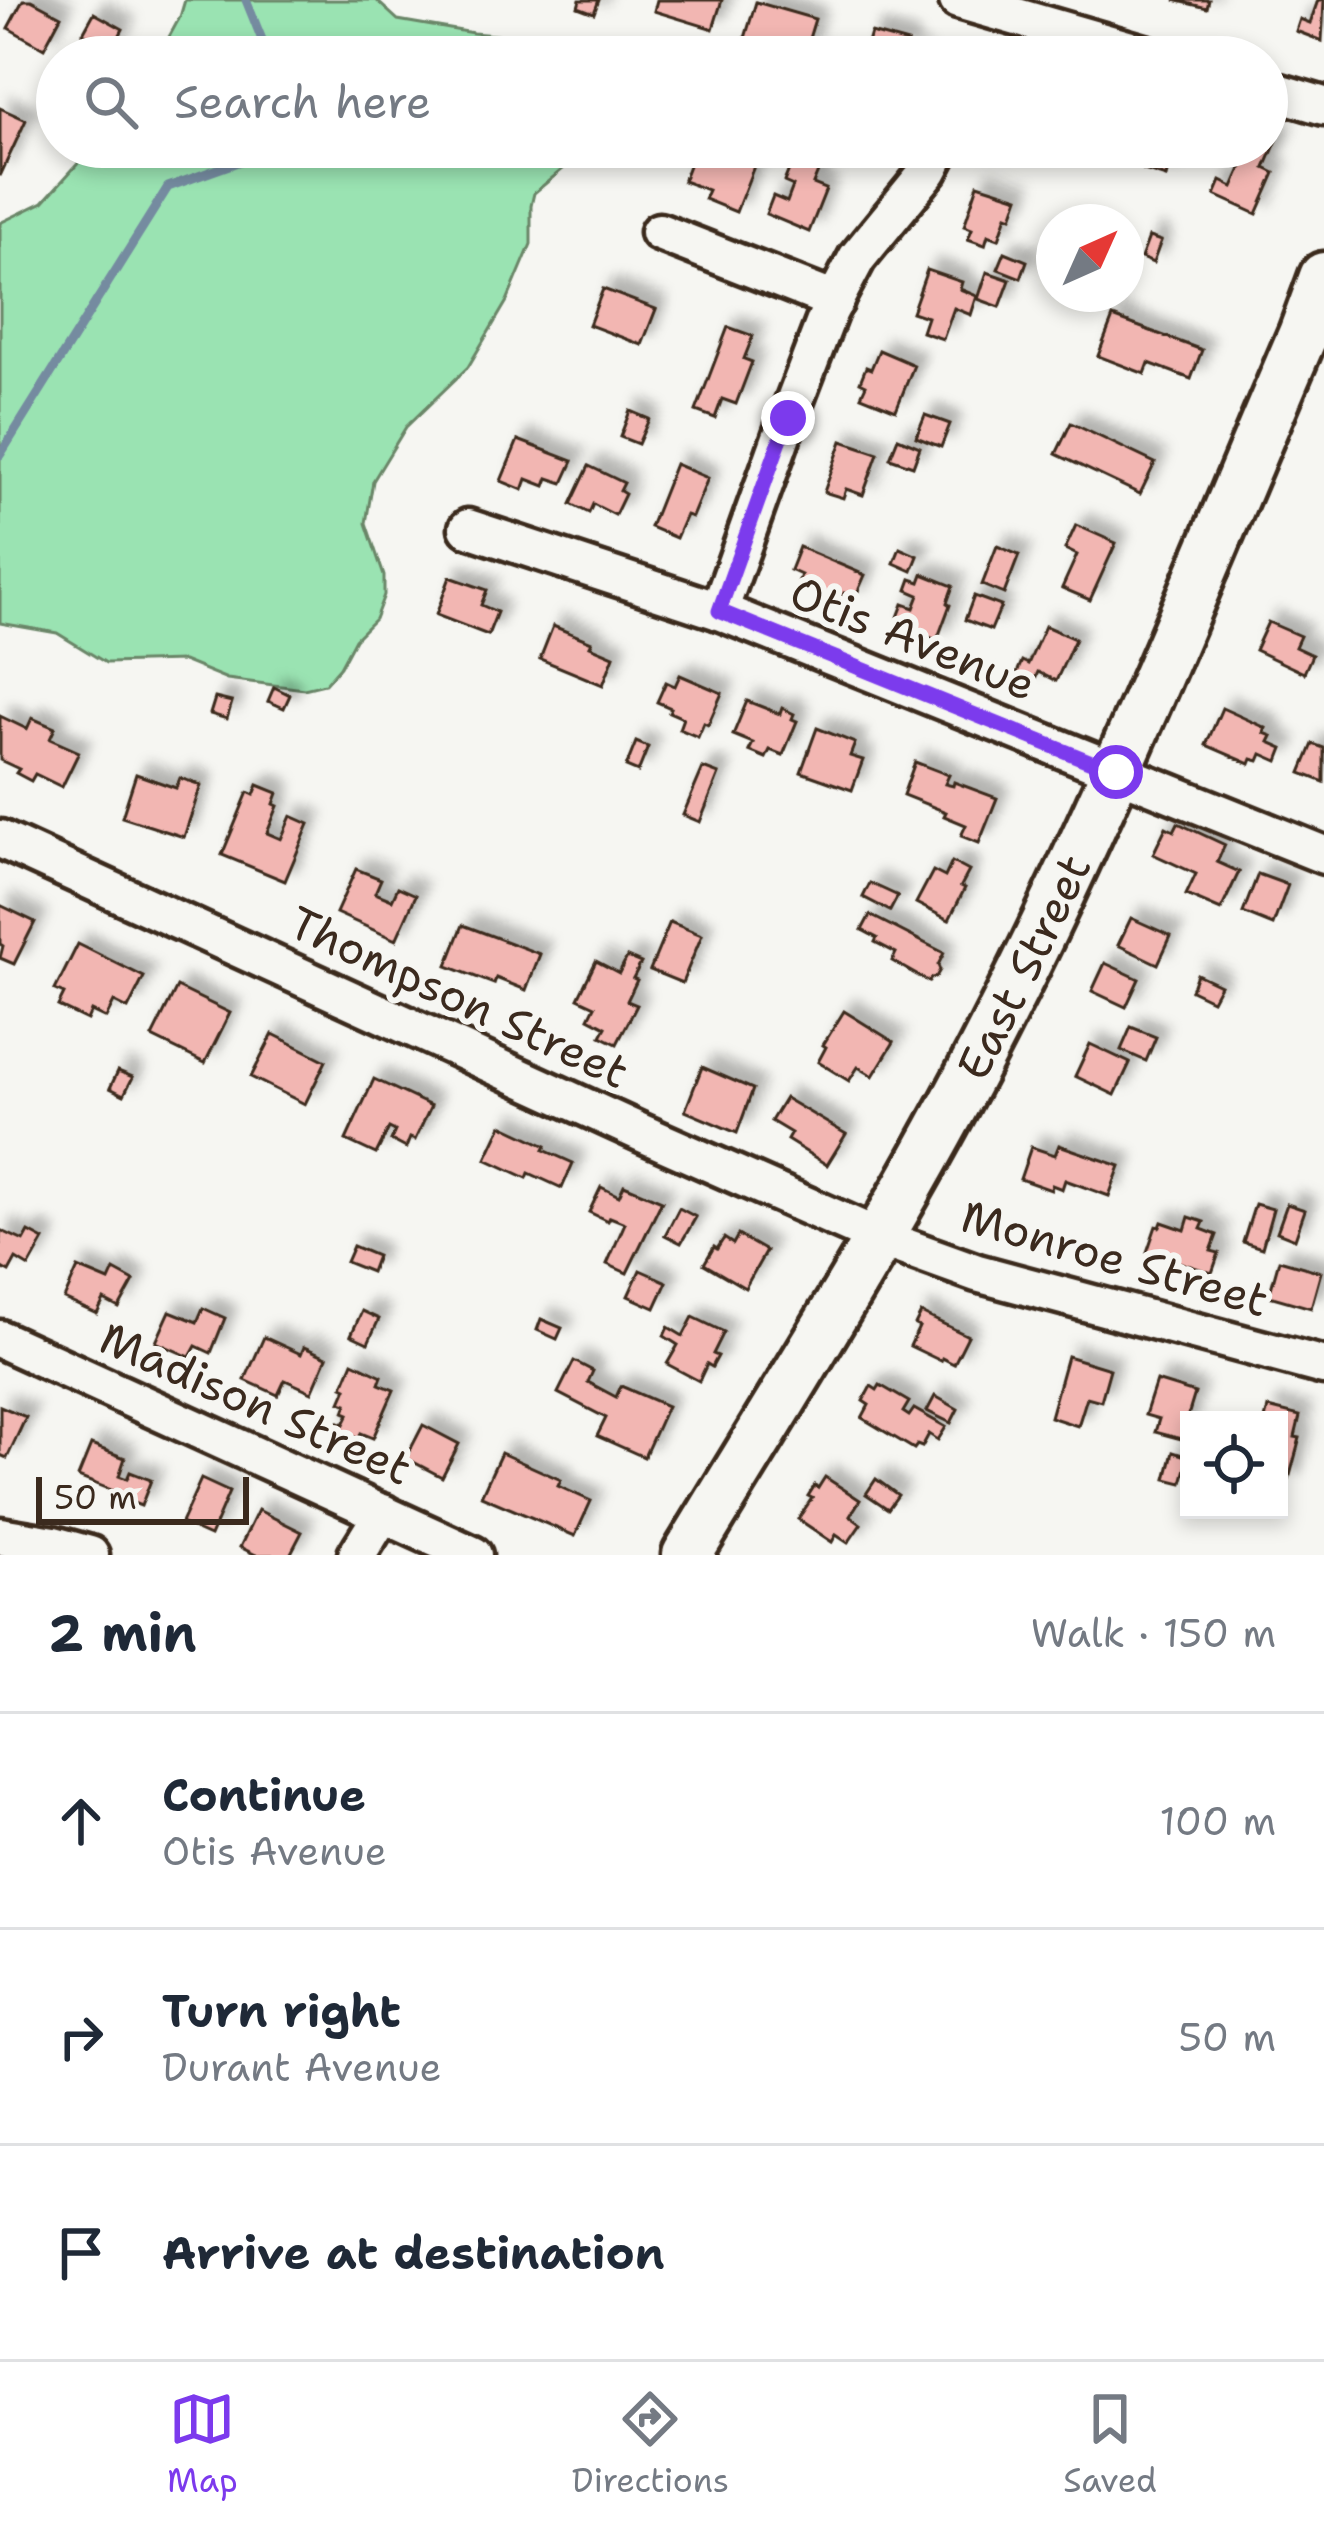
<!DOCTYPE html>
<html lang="en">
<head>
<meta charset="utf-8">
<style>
	:root { --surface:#fff; --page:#f2f2f3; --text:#1f2937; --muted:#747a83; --line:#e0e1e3; --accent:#7c3aed }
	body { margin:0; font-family:"Shantell Sans",sans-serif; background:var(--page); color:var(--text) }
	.controls { position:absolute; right:36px; bottom:36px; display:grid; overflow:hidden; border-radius:0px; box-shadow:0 6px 18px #0003 }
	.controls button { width:108px; height:108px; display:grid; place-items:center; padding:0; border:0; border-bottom:3px solid var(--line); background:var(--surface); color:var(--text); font:60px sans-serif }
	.compass { position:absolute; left:1036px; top:204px; width:108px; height:108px; border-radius:50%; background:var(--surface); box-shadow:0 6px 18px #0003; rotate:45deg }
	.scale { position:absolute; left:36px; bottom:30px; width:213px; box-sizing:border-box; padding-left:12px; border:6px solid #3b2a1e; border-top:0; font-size:33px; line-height:42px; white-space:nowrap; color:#3b2a1e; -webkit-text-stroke:9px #f6f6f2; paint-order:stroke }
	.stop { position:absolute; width:36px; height:36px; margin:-27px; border:9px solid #7c3aed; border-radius:50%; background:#fff }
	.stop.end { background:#7c3aed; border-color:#fff; box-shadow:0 3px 12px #0008 }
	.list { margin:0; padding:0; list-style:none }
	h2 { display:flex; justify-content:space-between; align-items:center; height:156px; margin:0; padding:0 48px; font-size:51px }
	h2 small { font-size:39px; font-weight:400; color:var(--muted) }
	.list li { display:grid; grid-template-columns:78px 1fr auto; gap:36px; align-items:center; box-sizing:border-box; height:216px; padding:0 48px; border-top:3px solid var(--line) }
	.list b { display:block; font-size:45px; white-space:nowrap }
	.list p { margin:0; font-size:39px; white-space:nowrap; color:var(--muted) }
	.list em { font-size:39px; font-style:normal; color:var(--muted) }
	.icon { flex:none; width:66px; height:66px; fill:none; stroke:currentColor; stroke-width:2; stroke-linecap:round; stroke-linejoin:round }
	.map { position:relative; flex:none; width:1324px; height:1555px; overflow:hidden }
	.search { position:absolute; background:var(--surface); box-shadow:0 6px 18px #0003; left:36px; right:36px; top:36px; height:132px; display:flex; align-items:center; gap:30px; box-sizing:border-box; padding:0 42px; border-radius:66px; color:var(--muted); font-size:45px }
	.sheet { height:804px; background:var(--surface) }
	nav { display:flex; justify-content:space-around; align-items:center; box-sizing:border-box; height:168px; border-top:3px solid var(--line); background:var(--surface); font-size:33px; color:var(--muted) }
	nav a { display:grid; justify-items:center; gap:6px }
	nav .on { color:var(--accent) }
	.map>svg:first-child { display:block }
	.green { fill:#9ae3b2; stroke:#6a8668; stroke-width:3 }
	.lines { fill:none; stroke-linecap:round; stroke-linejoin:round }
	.stream { stroke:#748ba0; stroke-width:9 }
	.building { fill:#f2b6b2; stroke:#3b2a1e; stroke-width:3; filter:url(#shadow) }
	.minor-casing { stroke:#3b2a1e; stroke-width:45 }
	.major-casing { stroke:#3b2a1e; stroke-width:57 }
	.minor { stroke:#f6f6f2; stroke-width:36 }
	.major { stroke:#f6f6f2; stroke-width:48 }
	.route { stroke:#7c3aed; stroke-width:15 }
	.labels { text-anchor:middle; stroke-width:12; stroke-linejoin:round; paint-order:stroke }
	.street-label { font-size:45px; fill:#3b2a1e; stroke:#f6f6f2 }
</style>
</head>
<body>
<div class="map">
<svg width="1324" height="1555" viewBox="0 0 1324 1555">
	<defs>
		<filter id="shadow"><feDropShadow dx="11" dy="-11" stdDeviation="6" flood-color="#0004"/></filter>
	</defs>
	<rect width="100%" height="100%" fill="#f6f6f2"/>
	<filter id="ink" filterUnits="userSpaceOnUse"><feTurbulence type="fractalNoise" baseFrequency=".00833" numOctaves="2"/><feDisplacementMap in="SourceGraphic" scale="24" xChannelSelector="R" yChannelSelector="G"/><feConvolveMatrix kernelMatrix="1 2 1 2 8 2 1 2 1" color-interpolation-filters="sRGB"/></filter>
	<g filter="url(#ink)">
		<g class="green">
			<path d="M185,0H376L398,20L473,33L540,39L559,57H158L180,17Z"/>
			<path d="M93,147H566L563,169L534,193L531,206V244L507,301L468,367L406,427L373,481L366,523L384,576V595L375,619L355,639L340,667L325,684L304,689L227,679L183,661L106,663L57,633L0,623V223L43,202Z"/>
		</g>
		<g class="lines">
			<g class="stream">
				<path d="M246,0L269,57"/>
				<path d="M0,455L168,187L268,151V147"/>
			</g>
		</g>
		<g class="building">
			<path d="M23,0H31L61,16L44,48L8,28Z"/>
			<path d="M580,0H599L594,13L578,7Z"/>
			<path d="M657,0H722L713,29L654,11Z"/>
			<path d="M1174,0H1209L1207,8Z"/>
			<path d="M1318,0H1324L1322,41L1296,31L1300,19L1310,23Z"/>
			<path d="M756,2L815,19L804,55L745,38Z"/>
			<path d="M94,13L123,29L112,50L83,33Z"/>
			<path d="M871,33L908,43L905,52L921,57H864Z"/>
			<path d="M0,108L26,120L0,176Z"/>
			<path d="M1267,136L1277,140L1265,168L1275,173L1257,214L1215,195L1221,181L1233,187L1247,155L1240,152L1242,147H1267Z"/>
			<path d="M696,147H749L760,151L736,212L704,199L708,190L683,181Z"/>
			<path d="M1105,147H1174L1166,177L1144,170L1147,158Z"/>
			<path d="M796,152L822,162L813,184L826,189L809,232L766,214L773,196L787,202L793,186L784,182Z"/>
			<path d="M978,184L1019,197L1012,217L1007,215L999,239L988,235L985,245L968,239L972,229L964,226Z"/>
			<path d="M1149,237L1161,241L1153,263L1141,258Z"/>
			<path d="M1005,252L1027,261L1021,278L998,269Z"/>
			<path d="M927,270L962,282L960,289L977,296L971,315L954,308L943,339L922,332L927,317L912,312Z"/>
			<path d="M987,272L1010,280L1000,307L978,299Z"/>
			<path d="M603,289L656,309L642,345L589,325Z"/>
			<path d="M1113,317L1202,350L1191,379L1149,363L1145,374L1098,356Z"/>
			<path d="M728,327L753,336L744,359L752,362L736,404L722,399L715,418L696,411Z"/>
			<path d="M879,350L914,365L896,410L861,396L866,385L860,382L866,367L871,369Z"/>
			<path d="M630,411L649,419L638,444L620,437Z"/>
			<path d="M925,415L950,424L941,447L916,437Z"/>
			<path d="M1071,423L1155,463L1140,494L1056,454Z"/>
			<path d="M898,438L920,447L913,466L890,458Z"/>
			<path d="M518,440L573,461L563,483L548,478L545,486L527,479L523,490L501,481Z"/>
			<path d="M842,441L878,453L863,495L846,489L843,498L824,492Z"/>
			<path d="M675,464L708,478L692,517L686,515L676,538L650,527Z"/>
			<path d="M589,466L624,483L620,491L625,494L615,515L593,504L589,513L571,504Z"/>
			<path d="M1076,525L1116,543L1090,600L1062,588L1077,555L1065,549Z"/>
			<path d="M997,546L1019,555L1004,594L982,585Z"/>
			<path d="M799,547L865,575L855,598L844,593L839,603L797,585L801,575L790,570Z"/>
			<path d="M900,548L918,556L912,571L894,563Z"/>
			<path d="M923,574L953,586L947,603L950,605L937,640L895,625L903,604L914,608L919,595L907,590L911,579L920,582Z"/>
			<path d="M450,577L487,590L481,605L497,612L488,635L436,615Z"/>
			<path d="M974,596L1001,606L991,630L965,620Z"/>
			<path d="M1268,622L1300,636L1295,647L1312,655L1304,673L1255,650Z"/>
			<path d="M553,626L592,642L590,646L614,656L603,685L540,659Z"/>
			<path d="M1045,626L1075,639L1056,681L1038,672L1033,683L1016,675L1022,661L1028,664Z"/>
			<path d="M680,675L722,693L708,725L704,723L698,737L679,729L683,718L669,712L671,708L657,702L666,682L675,686Z"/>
			<path d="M274,687L290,695L284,708L268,701Z"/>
			<path d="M215,698L232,702L227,719L210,714Z"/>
			<path d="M747,701L780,714L782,708L794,714L792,719L797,721L783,755L770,750L766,758L749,751L753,743L733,735Z"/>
			<path d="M1222,708L1266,728L1264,733L1272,736L1269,742L1283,748L1278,761L1262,754L1259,761L1252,759L1250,764L1206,745Z"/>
			<path d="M0,716L27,729L32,718L55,728L50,739L79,752L62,787L35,774L31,781L16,773L19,769L0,760Z"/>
			<path d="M817,728L855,743L850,756L863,760L852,790L801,772Z"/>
			<path d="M636,742L648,747L638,772L626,767Z"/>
			<path d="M1313,744L1324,748V782L1301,773Z"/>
			<path d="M915,762L949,775L945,784L953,786L954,782L997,798L979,843L961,836L966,825L944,816L946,812L903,795Z"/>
			<path d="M703,768L719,774L700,822L683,815Z"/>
			<path d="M136,774L176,788L180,778L201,785L184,837L122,817Z"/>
			<path d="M258,785L278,793L274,804L278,806L267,833L281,839L291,816L309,824L285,881L222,855L248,792L254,795Z"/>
			<path d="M1178,823L1225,845L1217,862L1239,872L1221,910L1186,895L1196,874L1153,854L1166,827L1174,831Z"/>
			<path d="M952,862L969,871L961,886L965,888L949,920L916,903L933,871L945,877Z"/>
			<path d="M356,869L381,879L375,893L392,900L398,887L416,895L396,940L336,913Z"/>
			<path d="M1258,874L1288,885L1273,925L1243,913Z"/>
			<path d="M870,883L898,896L890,911L863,897Z"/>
			<path d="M0,905L35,922L14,964L0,958L3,946L0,944Z"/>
			<path d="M870,915L944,953L938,965L940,970L936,977L931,978L929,982L892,961L896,953L875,942L877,938L862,930Z"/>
			<path d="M1131,918L1171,936L1158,964L1118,945Z"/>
			<path d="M670,922L702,935L682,983L650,970Z"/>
			<path d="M463,925L540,954L526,990L496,978L494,984L447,966Z"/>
			<path d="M78,944L144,977L128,1009L114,1002L106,1018L91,1011L87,1020L58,1006L64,994L55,990Z"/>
			<path d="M627,957L641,963L633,978L637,980L627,1001L637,1005L617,1044L601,1036L606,1027L589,1018L595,1006L578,998L596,961L619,973Z"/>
			<path d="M1105,963L1139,979L1126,1007L1092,991Z"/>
			<path d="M1197,974L1220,985L1212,1000L1191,990Z"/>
			<path d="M177,987L230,1013L205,1063L152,1037Z"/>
			<path d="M844,1011L894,1042L873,1076L858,1067L849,1081L818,1062L826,1047L823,1045Z"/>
			<path d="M1131,1027L1156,1037L1146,1061L1121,1050Z"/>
			<path d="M273,1034L326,1061L305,1104L251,1077Z"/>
			<path d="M1090,1044L1130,1063L1115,1095L1075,1076Z"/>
			<path d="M702,1067L753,1089L737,1133L685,1111Z"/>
			<path d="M118,1071L133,1077L124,1095L110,1088Z"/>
			<path d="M374,1079L431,1106L415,1140L410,1138L406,1148L391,1140L395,1131L389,1128L376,1154L346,1140Z"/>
			<path d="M785,1098L846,1134L827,1165L787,1140L791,1133L771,1121Z"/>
			<path d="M502,1125L546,1146L544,1150L573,1163L562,1188L529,1173L527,1178L486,1159Z"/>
			<path d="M1059,1145L1120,1166L1109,1196L1065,1180L1062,1189L1052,1185L1051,1190L1020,1179L1031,1147L1055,1155Z"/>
			<path d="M624,1185L662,1201L627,1273L607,1264L625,1223L610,1217L608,1221L589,1212L601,1187L619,1196Z"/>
			<path d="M1255,1204L1273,1209L1262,1248L1243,1242Z"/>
			<path d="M1287,1204L1305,1210L1295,1239L1277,1232Z"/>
			<path d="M679,1208L696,1217L681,1243L665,1235Z"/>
			<path d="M1189,1217L1204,1222L1201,1229L1217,1235L1211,1251L1219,1253L1212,1273L1147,1252L1156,1226L1160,1227L1162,1222L1185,1230Z"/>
			<path d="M0,1230L24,1241L29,1232L44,1240L29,1267L16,1259L9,1272L0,1267Z"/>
			<path d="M738,1235L766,1251L745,1288L704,1264L714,1247L717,1249L724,1238L733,1244Z"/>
			<path d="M353,1246L377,1256L371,1272L346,1262Z"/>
			<path d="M1279,1260L1321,1272L1311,1308L1269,1296Z"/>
			<path d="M78,1268L109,1281L114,1270L134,1281L119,1308L104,1300L97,1314L64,1299Z"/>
			<path d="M640,1270L667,1282L655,1308L628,1296Z"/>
			<path d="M203,1308L225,1318L211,1353L196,1346L190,1357L156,1342L170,1311L197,1322Z"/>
			<path d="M362,1311L379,1319L368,1343L351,1335Z"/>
			<path d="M921,1313L968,1336L954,1364L942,1358L941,1361L910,1346L919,1327L915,1325Z"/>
			<path d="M693,1317L724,1332L713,1354L718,1356L712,1367L707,1364L699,1381L667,1364L678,1345L664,1336L668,1327L683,1336Z"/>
			<path d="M541,1319L562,1328L557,1339L537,1330Z"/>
			<path d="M264,1337L301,1354L304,1347L327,1357L312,1392L285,1380L278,1395L245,1380Z"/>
			<path d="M1067,1356L1110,1369L1101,1401L1087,1397L1078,1426L1050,1417Z"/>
			<path d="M574,1361L593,1371L588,1382L616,1397L621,1386L667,1406L644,1457L597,1436L606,1418L558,1393Z"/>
			<path d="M353,1362L382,1376L379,1384L394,1390L373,1438L361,1433L359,1439L335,1429L339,1422L344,1424L349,1414L344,1412L347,1404L341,1402L347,1388L343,1386Z"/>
			<path d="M1156,1381L1195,1393L1181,1439L1155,1432L1159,1419L1145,1415Z"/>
			<path d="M880,1385L909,1402L903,1412L909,1416L914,1409L946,1427L938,1440L929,1434L922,1447L917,1445L914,1449L862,1418L869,1405L863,1401L871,1386L877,1390Z"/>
			<path d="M935,1396L958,1409L951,1423L927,1411Z"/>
			<path d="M0,1406L26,1417L7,1458L0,1455Z"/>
			<path d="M1268,1408L1300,1416L1295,1437L1300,1438L1288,1483L1279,1480V1420H1265Z"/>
			<path d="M423,1425L459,1444L442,1477L406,1458Z"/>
			<path d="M91,1445L125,1458L119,1476L127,1479L130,1472L151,1480L141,1506L115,1496L116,1492L78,1477Z"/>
			<path d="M1173,1452L1189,1457L1182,1483L1166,1479Z"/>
			<path d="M501,1453L561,1480L558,1486L591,1501L575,1536L481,1496Z"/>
			<path d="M825,1477L860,1500L850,1516L861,1524L848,1543L836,1535L832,1542L798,1519L812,1498L808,1496L815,1485L818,1488Z"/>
			<path d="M201,1479L229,1492L210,1536L181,1523Z"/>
			<path d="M876,1479L898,1495L888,1509L866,1494Z"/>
			<path d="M258,1510L302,1532L290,1555H256L240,1547Z"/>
		</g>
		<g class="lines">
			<defs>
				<g id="minor">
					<path d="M958,0L1155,57"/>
					<path d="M1267,89L1324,106"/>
					<path d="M659,232L835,301"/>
					<path d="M468,528L719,611L1324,855"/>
					<path d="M719,611L788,418L829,311L857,258L929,170L941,147"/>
					<path d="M0,839L642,1133L880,1238L977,1273L1324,1366"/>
					<path d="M0,1339L473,1555"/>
					<path d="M0,1536L54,1545L90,1555"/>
					<path d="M357,1555L383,1513"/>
				</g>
				<g id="major">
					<path id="s1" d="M687,1555C792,1382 901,1211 993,1030C1109,804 1203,567 1303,334L1324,277"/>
				</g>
			</defs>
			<use href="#minor" class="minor-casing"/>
			<use href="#major" class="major-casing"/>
			<use href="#minor" class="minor"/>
			<use href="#major" class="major"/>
		</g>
	</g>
	<g class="lines" filter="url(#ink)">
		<path class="route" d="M788,418L719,611L1116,772"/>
	</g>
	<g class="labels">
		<g class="street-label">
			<text transform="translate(913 638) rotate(22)" y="16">Otis Avenue</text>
			<text dy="16" stroke="none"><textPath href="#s1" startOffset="678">East Street</textPath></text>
			<text transform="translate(459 997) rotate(25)" y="16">Thompson Street</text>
			<text transform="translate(1115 1258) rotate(16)" y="16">Monroe Street</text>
			<text transform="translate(256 1403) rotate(24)" y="16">Madison Street</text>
		</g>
	</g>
</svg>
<div class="controls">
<button><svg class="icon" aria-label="locate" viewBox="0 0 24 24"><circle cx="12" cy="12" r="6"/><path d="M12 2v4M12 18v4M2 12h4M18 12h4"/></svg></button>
</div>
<svg class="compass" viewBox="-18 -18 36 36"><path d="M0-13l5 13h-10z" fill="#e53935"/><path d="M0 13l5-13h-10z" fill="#747a83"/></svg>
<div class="scale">50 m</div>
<div class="stop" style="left:1116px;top:772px"></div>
<div class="stop end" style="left:788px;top:418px"></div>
<div class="search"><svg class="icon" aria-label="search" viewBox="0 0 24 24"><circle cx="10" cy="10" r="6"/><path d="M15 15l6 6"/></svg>Search here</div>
</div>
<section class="sheet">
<h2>2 min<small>Walk · 150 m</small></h2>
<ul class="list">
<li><svg class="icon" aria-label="ahead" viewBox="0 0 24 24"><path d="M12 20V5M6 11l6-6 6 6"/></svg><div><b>Continue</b><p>Otis Avenue</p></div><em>100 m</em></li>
<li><svg class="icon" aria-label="right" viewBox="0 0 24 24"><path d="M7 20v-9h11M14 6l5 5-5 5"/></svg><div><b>Turn right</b><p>Durant Avenue</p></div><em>50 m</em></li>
<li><svg class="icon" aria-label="arrive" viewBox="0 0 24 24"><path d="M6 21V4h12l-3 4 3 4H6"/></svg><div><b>Arrive at destination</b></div></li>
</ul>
</section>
<nav>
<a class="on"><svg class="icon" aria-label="map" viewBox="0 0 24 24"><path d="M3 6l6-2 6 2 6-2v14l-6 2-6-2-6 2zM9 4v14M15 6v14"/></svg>Map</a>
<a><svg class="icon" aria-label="directions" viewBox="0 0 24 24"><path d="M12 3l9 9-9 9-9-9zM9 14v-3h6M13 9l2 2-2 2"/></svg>Directions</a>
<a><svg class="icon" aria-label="saved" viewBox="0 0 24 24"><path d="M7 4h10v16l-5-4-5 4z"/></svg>Saved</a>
</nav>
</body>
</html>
